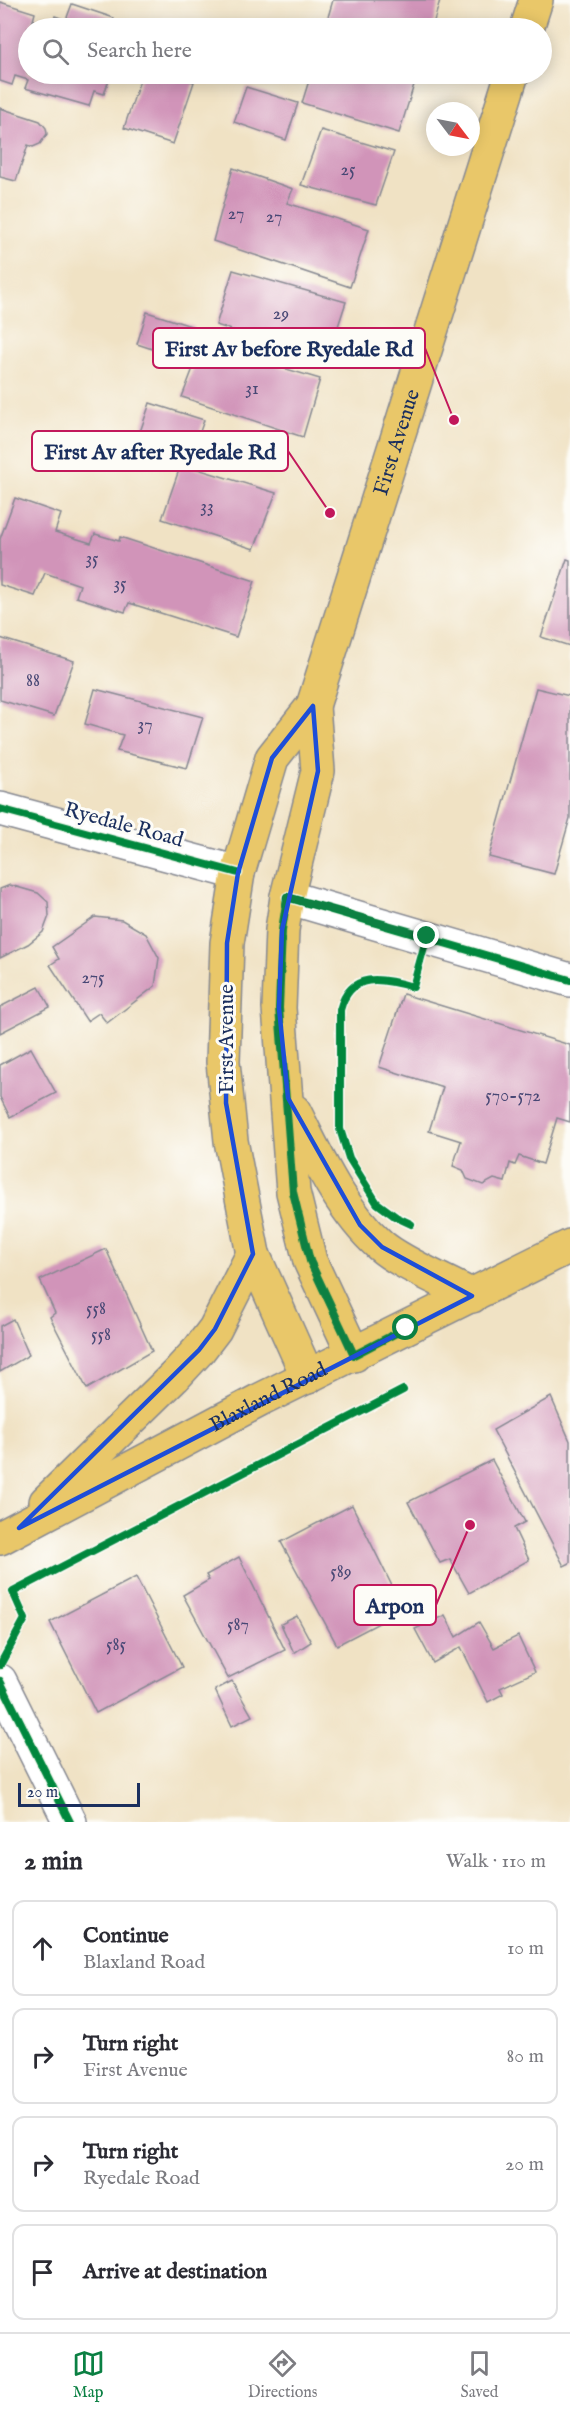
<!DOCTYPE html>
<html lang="en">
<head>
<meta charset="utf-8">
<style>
	:root { --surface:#fff; --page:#f7f7f7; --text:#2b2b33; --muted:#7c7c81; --line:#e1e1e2; --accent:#0b8043 }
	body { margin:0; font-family:"IM FELL English",serif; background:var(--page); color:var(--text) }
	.compass { position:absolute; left:426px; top:102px; width:54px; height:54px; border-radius:50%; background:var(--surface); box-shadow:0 3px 15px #0003; rotate:122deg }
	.scale { position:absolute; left:18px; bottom:15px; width:122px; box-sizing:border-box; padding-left:6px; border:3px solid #1b2f5e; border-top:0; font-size:16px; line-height:21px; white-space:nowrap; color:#1b2f5e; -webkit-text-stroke:4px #fdfcf7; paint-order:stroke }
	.stop { position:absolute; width:18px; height:18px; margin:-14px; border:4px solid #0b8043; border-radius:50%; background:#fff }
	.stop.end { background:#0b8043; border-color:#fff; box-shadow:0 2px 6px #0008 }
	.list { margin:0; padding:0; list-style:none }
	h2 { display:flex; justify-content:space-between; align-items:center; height:78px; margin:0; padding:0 24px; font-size:26px }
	h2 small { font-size:20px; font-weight:400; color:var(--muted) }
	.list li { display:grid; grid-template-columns:39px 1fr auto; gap:18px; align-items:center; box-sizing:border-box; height:96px; margin:0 12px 12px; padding:0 12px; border:2px solid var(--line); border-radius:12px }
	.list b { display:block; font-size:22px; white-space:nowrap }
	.list p { margin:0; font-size:20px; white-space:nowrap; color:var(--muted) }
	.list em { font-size:20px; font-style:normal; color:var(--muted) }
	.icon { flex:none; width:33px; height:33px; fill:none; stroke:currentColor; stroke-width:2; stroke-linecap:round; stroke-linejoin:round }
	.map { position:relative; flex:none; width:570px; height:1822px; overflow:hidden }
	.search { position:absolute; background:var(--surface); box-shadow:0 3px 15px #0003; left:18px; right:18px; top:18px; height:66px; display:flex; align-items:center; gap:15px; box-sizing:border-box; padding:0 21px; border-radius:33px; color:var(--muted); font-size:22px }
	.sheet { height:510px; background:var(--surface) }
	nav { display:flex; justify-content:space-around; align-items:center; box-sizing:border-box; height:84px; border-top:2px solid var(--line); background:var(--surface); font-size:16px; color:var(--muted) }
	nav a { display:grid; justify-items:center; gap:3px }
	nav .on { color:var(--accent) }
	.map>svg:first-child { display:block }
	.building { fill:#d194b9 }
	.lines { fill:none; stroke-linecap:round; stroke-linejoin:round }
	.minor-casing { stroke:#868891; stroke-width:36 }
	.tertiary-casing { stroke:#868891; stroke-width:36 }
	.primary-casing { stroke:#868891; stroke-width:36 }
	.minor { stroke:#fff; stroke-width:33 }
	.tertiary { stroke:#fff; stroke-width:33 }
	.primary { stroke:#e9c769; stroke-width:33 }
	.cycleway-casing { stroke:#fdfcf7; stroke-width:11 }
	.cycleway { stroke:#00873e; stroke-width:8 }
	.route { stroke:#0b8043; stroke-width:8 }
	.marked { fill:none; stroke:#1d4ed8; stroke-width:4.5; stroke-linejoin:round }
	.labels { text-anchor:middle; stroke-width:6; stroke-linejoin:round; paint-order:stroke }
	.number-label { font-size:18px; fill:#484875 }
	.street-label { font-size:21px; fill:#1b2f5e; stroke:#fdfcf7 }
	.leader { fill:none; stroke:#c2185b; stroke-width:2 }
	.callout-dot { fill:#c2185b; stroke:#fdfcf7; stroke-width:2 }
	.callout { fill:#fdfcf7; stroke:#c2185b; stroke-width:2 }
	.callout-label { font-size:22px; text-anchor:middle; font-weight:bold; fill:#1b2f5e }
</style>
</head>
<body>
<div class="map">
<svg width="570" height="1822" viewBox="0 0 570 1822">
	<rect width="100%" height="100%" fill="#fdfcf7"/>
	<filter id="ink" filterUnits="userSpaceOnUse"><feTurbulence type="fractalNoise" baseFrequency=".0167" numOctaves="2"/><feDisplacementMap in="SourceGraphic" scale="12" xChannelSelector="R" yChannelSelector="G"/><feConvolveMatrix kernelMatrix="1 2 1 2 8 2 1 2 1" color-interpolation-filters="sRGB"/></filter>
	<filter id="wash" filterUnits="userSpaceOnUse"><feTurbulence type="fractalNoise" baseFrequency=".008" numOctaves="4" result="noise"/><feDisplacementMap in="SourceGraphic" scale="24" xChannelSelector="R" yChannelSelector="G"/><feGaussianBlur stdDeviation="1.35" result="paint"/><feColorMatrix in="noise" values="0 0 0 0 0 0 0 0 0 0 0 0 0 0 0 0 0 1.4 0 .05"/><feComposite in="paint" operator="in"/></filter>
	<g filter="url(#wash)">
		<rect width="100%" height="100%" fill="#f0e2c4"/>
		<g id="blocks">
			<g class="building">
				<path d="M333,0H440L432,28H342L326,24Z"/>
				<path d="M0,2L35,13L31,28H28V74H111L104,94L94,91L89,106L25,88L28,80L15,76L12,85L0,81Z"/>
				<path d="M72,4L114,18L110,28H51L55,16L66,20Z"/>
				<path d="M142,74H168L194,82L173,144L124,128Z"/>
				<path d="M311,74L417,75L399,133L302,103Z"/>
				<path d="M246,87L298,103L286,140L234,122Z"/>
				<path d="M0,108L40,121L46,128L47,134L40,144L33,147L28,145L16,181L0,177Z"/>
				<path d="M321,130L394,152L376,205L301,185Z"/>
				<path d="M233,168L293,189L287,203L369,229L350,287L213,241Z"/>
				<path d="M233,270L346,302L327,360L216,325Z"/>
				<path d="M147,312L194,327L186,360L137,344Z"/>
				<path d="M219,349L320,379L303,437L182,397L197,358L214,363Z"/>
				<path d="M150,403L204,420L194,449L140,432Z"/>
				<path d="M181,464L276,493L254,549L162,519Z"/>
				<path d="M15,498L61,514L55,532L91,543L95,534L119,541L120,537L255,581L236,637L129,603L125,612L76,597L80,585L45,573L35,596L0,585V539Z"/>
				<path d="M567,559L570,560V646L541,637Z"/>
				<path d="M0,638L74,661L54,716L0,700Z"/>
				<path d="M536,688L570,696V818L554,874L489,857Z"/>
				<path d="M95,689L203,717L187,768L117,751L123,735L85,724Z"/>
				<path d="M10,885L38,893L48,902L49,916L43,932L28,944L0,958V889Z"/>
				<path d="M95,917L122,920L146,934L159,958L155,986L107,1023L99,1013L87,1021L50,965L59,959L52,947Z"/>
				<path d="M39,987L50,1007L0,1033V1007Z"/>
				<path d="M403,994L570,1045V1122L557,1118L543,1164L519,1156L515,1165L510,1163L505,1182L494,1179L483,1185L467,1179L463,1170L453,1166L461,1141L429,1131L443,1087L379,1067Z"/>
				<path d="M31,1048L56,1093L10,1117L0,1097V1065Z"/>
				<path d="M106,1249L152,1351L87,1389L50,1317L55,1313L40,1280Z"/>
				<path d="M13,1319L29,1355L0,1372V1326Z"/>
				<path d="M551,1397L570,1441V1563L564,1566L493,1430Z"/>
				<path d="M492,1460L525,1522L514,1528L529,1560L469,1593L450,1559L440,1563L408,1502Z"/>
				<path d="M352,1505L399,1600L376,1614L381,1622L337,1645L281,1542Z"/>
				<path d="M239,1557L285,1650L228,1678L183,1595L209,1580L206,1575Z"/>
				<path d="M136,1577L182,1667L96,1713L50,1622Z"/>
				<path d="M445,1615L456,1637L479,1622L494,1648L518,1636L535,1672L500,1688L503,1694L488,1702L461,1647L433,1663L415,1629Z"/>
				<path d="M297,1616L311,1642L294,1653L281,1624Z"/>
				<path d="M232,1681L252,1716L232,1726L215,1690Z"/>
			</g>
		</g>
	</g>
	<g filter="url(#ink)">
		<use href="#blocks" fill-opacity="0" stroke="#868891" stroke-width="1.5"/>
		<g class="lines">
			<defs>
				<g id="minor">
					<path d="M287,897L570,980"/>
					<path d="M0,1681L70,1822"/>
				</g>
				<path id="tertiary" d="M0,809L238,873"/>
				<g id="primary">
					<path d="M527,28L536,0"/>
					<path d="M313,706L318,771L287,897L282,930L279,1008L293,1192L310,1261L354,1355"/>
					<path d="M294,1111C317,1157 341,1210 380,1245C400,1263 447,1282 472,1296"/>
					<path id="s1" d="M308,1377L253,1254L231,1141L223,1062L227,943L238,873L272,758L313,706L512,74"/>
					<path d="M46,1502L175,1376L199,1350L215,1329L253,1254"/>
					<path id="s2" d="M0,1538L260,1400L570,1246"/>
				</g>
			</defs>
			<use href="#minor" class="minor-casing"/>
			<use href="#tertiary" class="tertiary-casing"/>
			<use href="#primary" class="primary-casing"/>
			<use href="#minor" class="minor"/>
			<use href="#tertiary" class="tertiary"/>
			<use href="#primary" class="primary"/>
			<defs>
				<g id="cycleway">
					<path d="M0,809L238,873"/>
					<path d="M287,897L570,980"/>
					<path d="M411,1224L396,1217L377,1203L349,1158L340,1129V1010C350,971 382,978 413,987L427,936"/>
					<path d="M0,1665L25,1619L13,1592L403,1390"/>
					<path d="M0,1681L70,1822"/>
				</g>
			</defs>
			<use href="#cycleway" class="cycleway-casing"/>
			<use href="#cycleway" class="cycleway"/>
		</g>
	</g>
	<g class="lines" filter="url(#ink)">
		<path class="route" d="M406,1328L354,1355L310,1261L293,1192L279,1008L282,930L287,897L427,936"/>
	</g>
	<path class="marked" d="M313,706L318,771L282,930L279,1008L288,1098L360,1225L382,1247L472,1296L19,1528L199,1350L215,1329L253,1254L226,1103L227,943L238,873L272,758Z"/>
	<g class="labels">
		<g class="number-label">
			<text x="348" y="175">25</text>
			<text x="236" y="219">27</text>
			<text x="274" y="222">27</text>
			<text x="281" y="319">29</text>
			<text x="252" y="394">31</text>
			<text x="207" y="512">33</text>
			<text x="92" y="564">35</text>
			<text x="120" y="589">35</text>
			<text x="33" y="686">88</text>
			<text x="145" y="730">37</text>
			<text x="93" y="983">275</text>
			<text x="513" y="1101">570-572</text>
			<text x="96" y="1314">558</text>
			<text x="101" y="1340">558</text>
			<text x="341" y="1577">589</text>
			<text x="238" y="1630">587</text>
			<text x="116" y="1650">585</text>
		</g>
		<g class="street-label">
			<text dy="7" stroke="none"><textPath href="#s1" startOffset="982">First Avenue</textPath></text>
			<text transform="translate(124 824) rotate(15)" y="7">Ryedale Road</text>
			<text transform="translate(226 1039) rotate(-90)" y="7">First Avenue</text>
			<text dy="7" stroke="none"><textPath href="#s2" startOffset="303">Blaxland Road</textPath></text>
		</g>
	</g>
	<path class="leader" d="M454 420L425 348M330 513L288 451M470 1525L436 1605"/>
	<g class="callout-dot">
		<circle cx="454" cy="420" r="6"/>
		<circle cx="330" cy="513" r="6"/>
		<circle cx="470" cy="1525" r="6"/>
	</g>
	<g class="callout">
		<rect x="153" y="328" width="272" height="40" rx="6"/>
		<rect x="32" y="431" width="256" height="40" rx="6"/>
		<rect x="354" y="1585" width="82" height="40" rx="6"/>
	</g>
	<g class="callout-label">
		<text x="289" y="356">First Av before Ryedale Rd</text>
		<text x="160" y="459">First Av after Ryedale Rd</text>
		<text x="395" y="1613">Arpon</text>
	</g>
</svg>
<svg class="compass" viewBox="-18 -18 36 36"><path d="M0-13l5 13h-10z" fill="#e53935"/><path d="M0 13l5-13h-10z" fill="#7c7c81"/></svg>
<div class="scale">20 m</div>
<div class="stop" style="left:406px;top:1328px"></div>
<div class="stop end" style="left:427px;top:936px"></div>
<div class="search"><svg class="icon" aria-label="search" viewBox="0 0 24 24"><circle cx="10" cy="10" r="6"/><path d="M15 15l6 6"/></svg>Search here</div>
</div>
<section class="sheet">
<h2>2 min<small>Walk · 110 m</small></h2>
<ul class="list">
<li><svg class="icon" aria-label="ahead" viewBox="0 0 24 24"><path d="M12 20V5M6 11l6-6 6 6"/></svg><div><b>Continue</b><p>Blaxland Road</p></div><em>10 m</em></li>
<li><svg class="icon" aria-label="right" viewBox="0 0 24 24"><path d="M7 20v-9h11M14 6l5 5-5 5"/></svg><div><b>Turn right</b><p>First Avenue</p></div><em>80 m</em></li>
<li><svg class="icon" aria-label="right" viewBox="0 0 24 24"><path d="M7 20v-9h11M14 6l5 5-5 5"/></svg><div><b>Turn right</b><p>Ryedale Road</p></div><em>20 m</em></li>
<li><svg class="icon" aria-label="arrive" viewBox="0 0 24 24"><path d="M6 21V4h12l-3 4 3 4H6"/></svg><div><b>Arrive at destination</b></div></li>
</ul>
</section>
<nav>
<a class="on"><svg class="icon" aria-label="map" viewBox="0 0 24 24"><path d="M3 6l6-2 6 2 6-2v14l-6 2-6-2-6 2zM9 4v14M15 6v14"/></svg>Map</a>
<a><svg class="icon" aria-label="directions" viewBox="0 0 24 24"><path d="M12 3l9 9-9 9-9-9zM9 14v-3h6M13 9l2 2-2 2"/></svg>Directions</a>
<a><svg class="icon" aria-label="saved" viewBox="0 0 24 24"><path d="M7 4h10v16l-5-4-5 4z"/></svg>Saved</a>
</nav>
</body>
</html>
